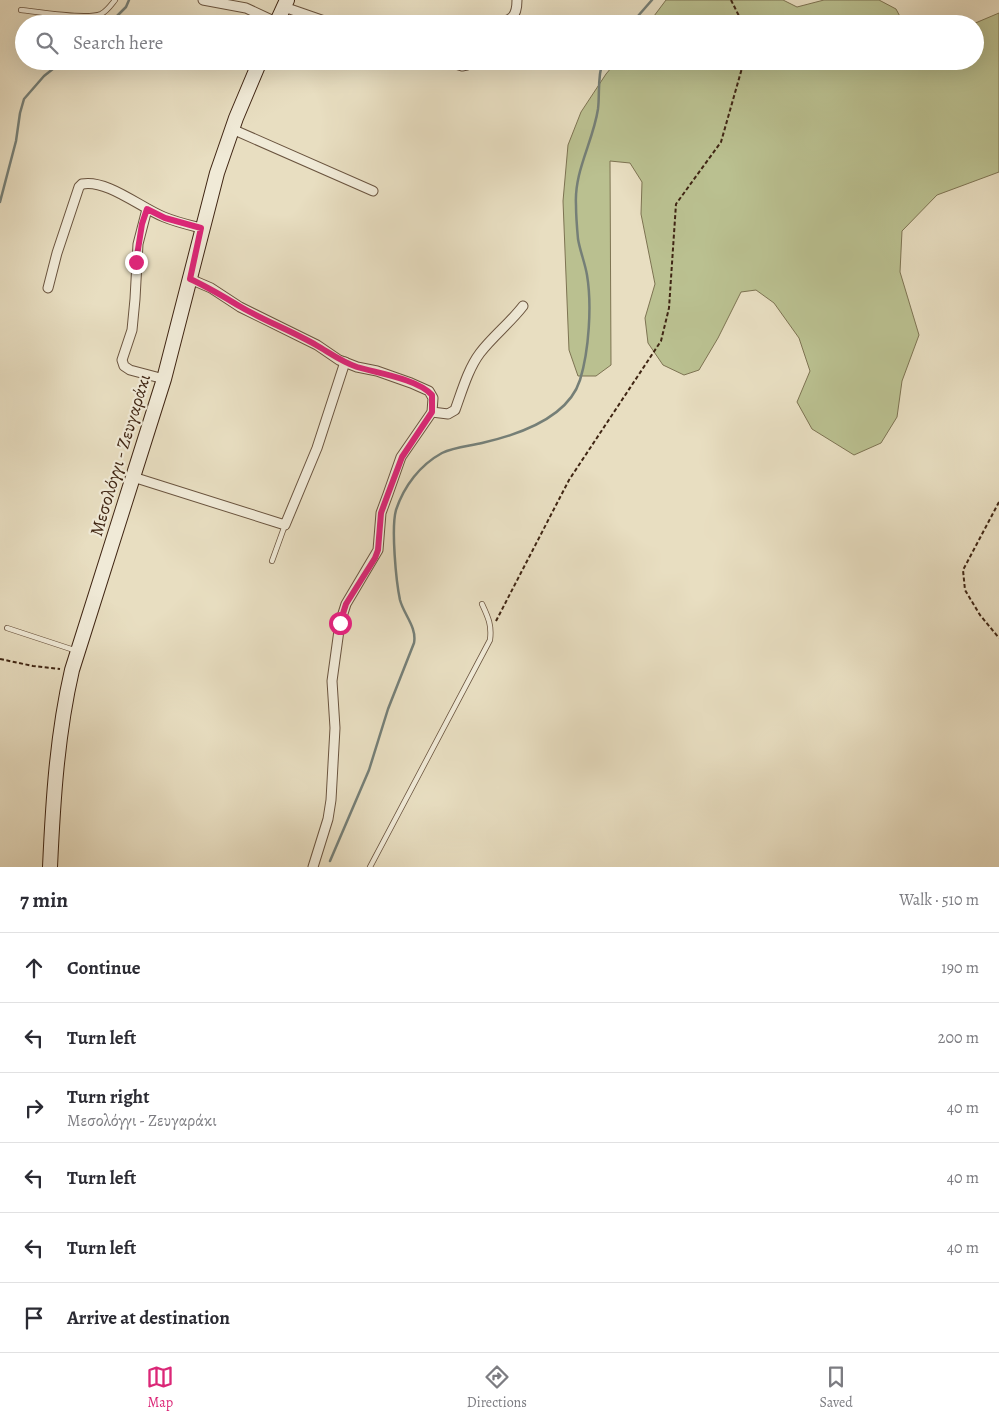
<!DOCTYPE html>
<html lang="en">
<head>
<meta charset="utf-8">
<style>
	:root { --surface:#fff; --page:#f7f7f7; --text:#2b2b33; --muted:#7c7c81; --line:#e1e1e2; --accent:#db2777 }
	body { margin:0; font-family:Alegreya,serif; background:var(--page); color:var(--text) }
	.stop { position:absolute; width:15px; height:15px; margin:-11px; border:4px solid #db2777; border-radius:50%; background:#fff }
	.stop.end { background:#db2777; border-color:#fff; box-shadow:0 1px 5px #0008 }
	.list { margin:0; padding:0; list-style:none }
	h2 { display:flex; justify-content:space-between; align-items:center; height:65px; margin:0; padding:0 20px; font-size:21px }
	h2 small { font-size:16px; font-weight:400; color:var(--muted) }
	.list li { display:grid; grid-template-columns:32px 1fr auto; gap:15px; align-items:center; box-sizing:border-box; height:70px; padding:0 20px; border-top:1px solid var(--line) }
	.list b { display:block; font-size:19px; white-space:nowrap }
	.list p { margin:0; font-size:16px; white-space:nowrap; color:var(--muted) }
	.list em { font-size:16px; font-style:normal; color:var(--muted) }
	.icon { flex:none; width:28px; height:28px; fill:none; stroke:currentColor; stroke-width:2; stroke-linecap:round; stroke-linejoin:round }
	.map { position:relative; flex:none; width:999px; height:867px; overflow:hidden }
	.search { position:absolute; background:var(--surface); box-shadow:0 5px 20px #0002; left:15px; right:15px; top:15px; height:55px; display:flex; align-items:center; gap:12px; box-sizing:border-box; padding:0 18px; border-radius:28px; color:var(--muted); font-size:19px }
	.sheet { height:485px; background:var(--surface) }
	nav { display:flex; justify-content:space-around; align-items:center; box-sizing:border-box; height:70px; border-top:1px solid var(--line); background:var(--surface); font-size:14px; color:var(--muted) }
	nav a { display:grid; justify-items:center; gap:2px }
	nav .on { color:var(--accent) }
	.map>svg:first-child { display:block }
	.green { fill:#bac090; stroke:#7d7352 }
	.lines { fill:none; stroke-linecap:round; stroke-linejoin:round }
	.stream { stroke:#757f77; stroke-width:2.5 }
	.service-casing { stroke:#6a543f; stroke-width:6 }
	.minor-casing { stroke:#6a543f; stroke-width:11 }
	.secondary-casing { stroke:#402614; stroke-width:16 }
	.path { stroke:#402614; stroke-width:2; stroke-dasharray:4 2.5; stroke-linecap:butt }
	.service { stroke:#f0ead7; stroke-width:4.5 }
	.minor { stroke:#f0ead7; stroke-width:9 }
	.secondary { stroke:#f0ead7; stroke-width:14 }
	.route { stroke:#db2777; stroke-width:6 }
	.labels { text-anchor:middle; stroke-width:4.5; stroke-linejoin:round; paint-order:stroke }
	.street-label { font-size:18px; fill:#402614; stroke:#f0ead7 }
</style>
</head>
<body>
<div class="map">
<svg width="999" height="867" viewBox="0 0 999 867">
	<rect width="100%" height="100%" fill="#e8dec1"/>
	<filter id="stains"><feTurbulence type="fractalNoise" baseFrequency=".004" numOctaves="4"/><feColorMatrix values="0 0 0 0 .2 0 0 0 0 .09 0 0 0 0 .02 0 0 0 .5 -.17"/></filter>
	<radialGradient id="worn" r=".72"><stop offset=".6" stop-color="#630" stop-opacity="0"/><stop offset="1" stop-color="#630" stop-opacity=".3"/></radialGradient>
	<g class="green">
		<path d="M666,0H783L797,7L824,0H879L896,9L904,24H648Z"/>
		<path d="M999,13V172L937,195L902,231L900,272L919,335L902,381L897,417L881,443L854,455L812,429L797,402L810,371L799,338L774,303L756,290L741,292L718,338L699,370L684,375L663,365L648,343L645,318L655,284L641,214L642,182L630,163L610,161L611,365L596,376H578L569,350L563,201L568,145L581,112L606,74L617,61H975V24H973Z"/>
	</g>
	<g class="lines">
		<g class="stream">
			<path d="M109,24L126,7L129,0"/>
			<path d="M631,24L652,0"/>
			<path d="M0,202L16,141L20,113L24,99L44,76L63,61"/>
			<path d="M330,861L369,770L388,709L414,643C417,627 404,615 400,600C396,581 391,528 396,510C404,486 420,465 442,453C454,447 470,446 482,443C517,435 568,418 580,380C589,351 592,305 587,275C585,263 580,251 578,239C577,228 576,216 576,205C574,171 593,142 598,109C600,93 597,77 603,61"/>
		</g>
		<defs>
			<g id="service">
				<path d="M21,10C39,12 86,20 101,14C107,11 111,5 115,0"/>
				<path d="M272,561L285,525"/>
				<path d="M7,628L77,651"/>
				<path d="M370,867L490,640C492,625 488,617 482,604"/>
			</g>
			<g id="minor">
				<path d="M203,0L246,8L276,22"/>
				<path d="M284,7L333,24"/>
				<path d="M496,24C511,20 517,18 517,0"/>
				<path d="M446,61L462,66L467,65L469,61"/>
				<path d="M232,129L373,191"/>
				<path d="M147,209L138,244L135,299L132,330L122,360L124,366L130,370L164,379"/>
				<path d="M190,279L211,288L240,307L317,345L339,360L357,367L377,371L411,383L429,391L433,398L432,412L401,457L388,494L381,513L378,550L346,604L340,623L332,681L335,728L331,800L328,819L313,867"/>
				<path d="M48,288L57,253L79,187L82,184C107,179 141,208 164,217C176,222 189,225 201,228"/>
				<path d="M432,412L448,414L455,410C462,391 468,369 480,353C493,336 510,323 523,306"/>
				<path d="M133,477L285,525L317,448L345,362"/>
			</g>
			<g id="secondary">
				<path d="M276,24L287,0"/>
				<path d="M50,867C53,801 57,735 72,670L164,379L217,173L236,118L260,61"/>
			</g>
		</defs>
		<use href="#service" class="service-casing"/>
		<use href="#minor" class="minor-casing"/>
		<use href="#secondary" class="secondary-casing"/>
		<g class="path">
			<path d="M731,0L743,24"/>
			<path d="M999,502L963,570L965,590L980,615L999,638"/>
			<path d="M496,621L569,480L661,341L669,308L676,204L721,142L744,61"/>
			<path d="M0,659L33,666L60,669"/>
		</g>
		<use href="#service" class="service"/>
		<use href="#minor" class="minor"/>
		<use href="#secondary" class="secondary"/>
	</g>
	<g class="lines">
		<path class="route" d="M136,262L142,224L147,209L165,218L201,228L190,279C208,287 224,297 241,307C265,321 292,331 316,345C330,353 342,362 357,367C377,373 418,379 432,395V412L402,457L388,494L381,513L378,550L375,558L346,604L340,623"/>
	</g>
	<g class="labels">
		<g class="street-label">
			<text transform="translate(120 455) rotate(-73)" y="6">Μεσολόγγι - Ζευγαράκι</text>
		</g>
	</g>
	<rect width="100%" height="100%" filter="url(#stains)"/>
	<rect width="100%" height="100%" fill="url(#worn)"/>
</svg>
<div class="stop" style="left:340px;top:623px"></div>
<div class="stop end" style="left:136px;top:262px"></div>
<div class="search"><svg class="icon" aria-label="search" viewBox="0 0 24 24"><circle cx="10" cy="10" r="6"/><path d="M15 15l6 6"/></svg>Search here</div>
</div>
<section class="sheet">
<h2>7 min<small>Walk · 510 m</small></h2>
<ul class="list">
<li><svg class="icon" aria-label="ahead" viewBox="0 0 24 24"><path d="M12 20V5M6 11l6-6 6 6"/></svg><div><b>Continue</b></div><em>190 m</em></li>
<li><svg class="icon" aria-label="left" viewBox="0 0 24 24"><path d="M17 20v-9H6M10 6l-5 5 5 5"/></svg><div><b>Turn left</b></div><em>200 m</em></li>
<li><svg class="icon" aria-label="right" viewBox="0 0 24 24"><path d="M7 20v-9h11M14 6l5 5-5 5"/></svg><div><b>Turn right</b><p>Μεσολόγγι - Ζευγαράκι</p></div><em>40 m</em></li>
<li><svg class="icon" aria-label="left" viewBox="0 0 24 24"><path d="M17 20v-9H6M10 6l-5 5 5 5"/></svg><div><b>Turn left</b></div><em>40 m</em></li>
<li><svg class="icon" aria-label="left" viewBox="0 0 24 24"><path d="M17 20v-9H6M10 6l-5 5 5 5"/></svg><div><b>Turn left</b></div><em>40 m</em></li>
<li><svg class="icon" aria-label="arrive" viewBox="0 0 24 24"><path d="M6 21V4h12l-3 4 3 4H6"/></svg><div><b>Arrive at destination</b></div></li>
</ul>
</section>
<nav>
<a class="on"><svg class="icon" aria-label="map" viewBox="0 0 24 24"><path d="M3 6l6-2 6 2 6-2v14l-6 2-6-2-6 2zM9 4v14M15 6v14"/></svg>Map</a>
<a><svg class="icon" aria-label="directions" viewBox="0 0 24 24"><path d="M12 3l9 9-9 9-9-9zM9 14v-3h6M13 9l2 2-2 2"/></svg>Directions</a>
<a><svg class="icon" aria-label="saved" viewBox="0 0 24 24"><path d="M7 4h10v16l-5-4-5 4z"/></svg>Saved</a>
</nav>
</body>
</html>
